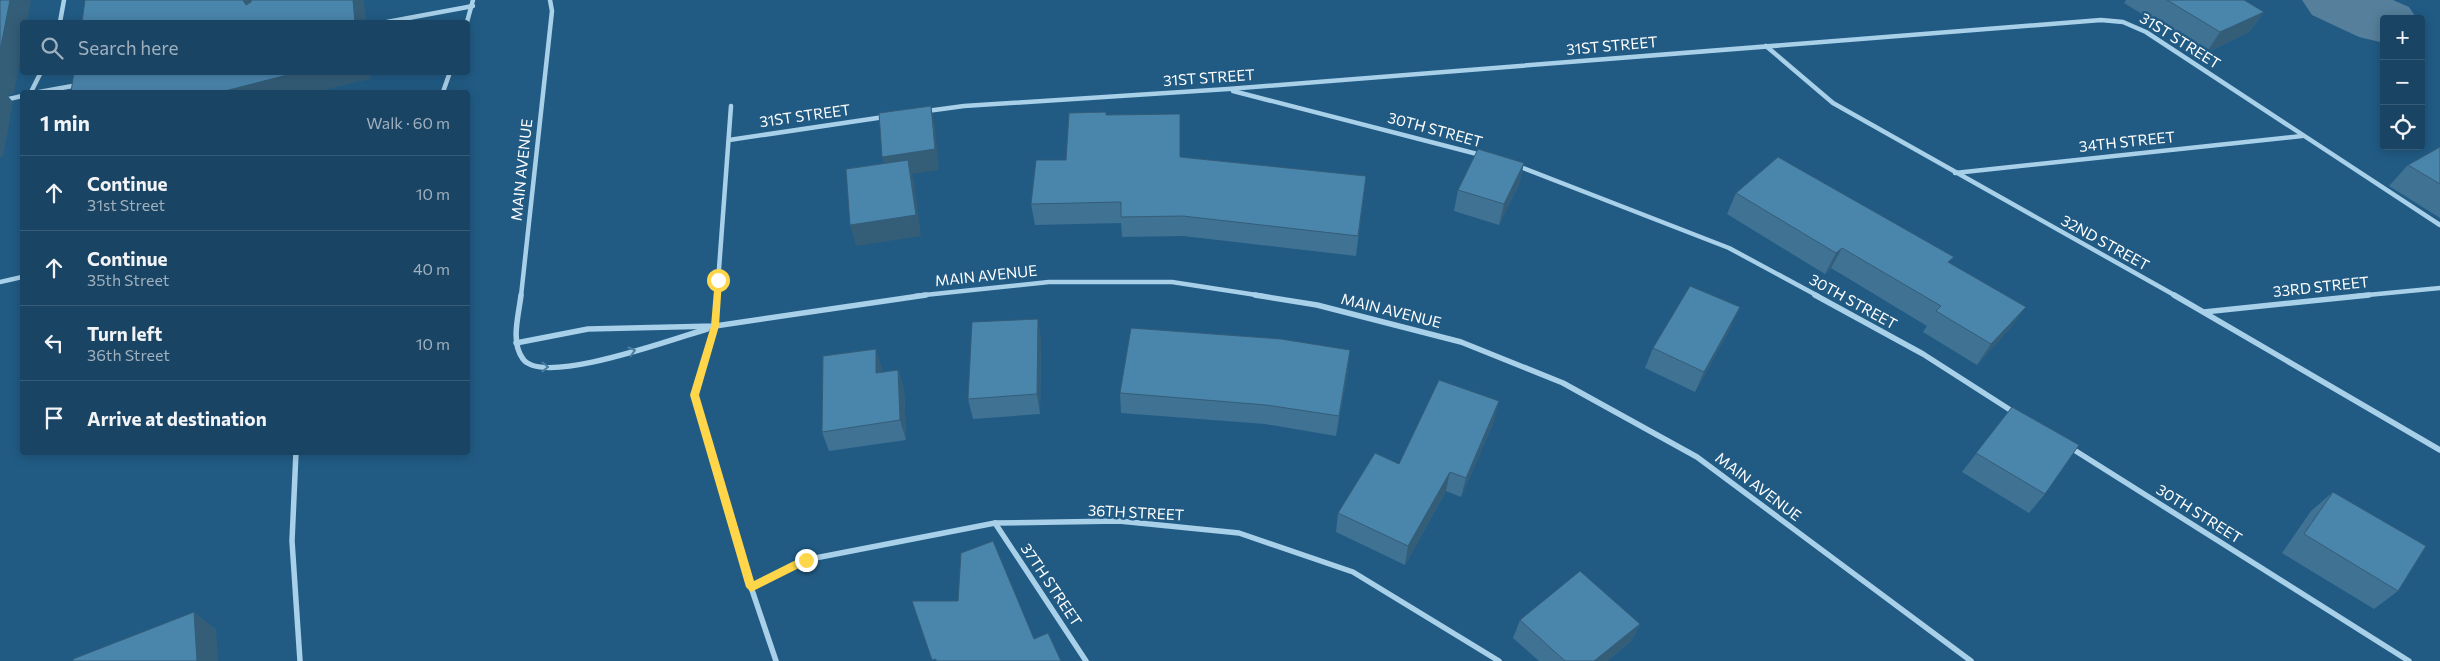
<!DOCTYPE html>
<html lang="en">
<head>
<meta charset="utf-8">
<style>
	:root { --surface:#194463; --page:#264e6c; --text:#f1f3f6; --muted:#9fb0be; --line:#375c78 }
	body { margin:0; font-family:Commissioner,sans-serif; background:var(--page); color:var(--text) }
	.controls { position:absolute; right:15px; top:15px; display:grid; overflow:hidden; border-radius:5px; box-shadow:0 2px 12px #0003 }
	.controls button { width:45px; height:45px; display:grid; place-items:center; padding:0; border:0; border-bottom:1px solid var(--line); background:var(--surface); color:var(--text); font:25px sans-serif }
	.stop { position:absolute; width:15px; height:15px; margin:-11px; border:4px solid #ffd54a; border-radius:50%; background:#fff }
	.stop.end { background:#ffd54a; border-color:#fff; box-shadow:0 1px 5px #0008 }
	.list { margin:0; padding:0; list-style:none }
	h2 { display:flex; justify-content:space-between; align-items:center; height:65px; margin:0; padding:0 20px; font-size:21px }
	h2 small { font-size:16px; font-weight:400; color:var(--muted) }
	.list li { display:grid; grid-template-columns:32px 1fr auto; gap:15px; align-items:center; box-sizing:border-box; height:75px; padding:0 20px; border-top:1px solid var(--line) }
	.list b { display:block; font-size:19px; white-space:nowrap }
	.list p { margin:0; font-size:16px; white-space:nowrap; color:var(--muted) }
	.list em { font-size:16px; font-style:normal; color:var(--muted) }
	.icon { flex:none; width:28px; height:28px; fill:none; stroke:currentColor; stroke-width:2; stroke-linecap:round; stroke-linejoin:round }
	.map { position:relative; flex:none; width:2440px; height:661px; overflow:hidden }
	.search { position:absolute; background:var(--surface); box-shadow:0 2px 12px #0003; left:20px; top:20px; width:450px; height:55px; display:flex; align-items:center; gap:12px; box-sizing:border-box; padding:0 18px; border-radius:5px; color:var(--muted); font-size:19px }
	.panel { position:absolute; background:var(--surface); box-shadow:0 2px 12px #0003; left:20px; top:90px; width:450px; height:365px; border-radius:5px }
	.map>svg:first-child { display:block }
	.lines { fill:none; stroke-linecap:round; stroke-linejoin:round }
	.river { fill:#557f9b; fill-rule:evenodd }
	.street-far1 { stroke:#a9d0e9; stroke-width:4.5 }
	.street { stroke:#a9d0e9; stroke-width:5.5 }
	.wall { fill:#407294 }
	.shaded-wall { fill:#345d78 }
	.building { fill:#4a85ac; stroke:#345d78 }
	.oneway { stroke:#4a7ea2 }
	.route { fill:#ffd54a }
	.labels { text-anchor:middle; stroke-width:5; stroke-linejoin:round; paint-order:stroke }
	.street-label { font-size:15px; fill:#fff; stroke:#215b84 }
</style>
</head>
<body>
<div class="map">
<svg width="2440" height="661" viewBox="0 0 2440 661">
	<rect width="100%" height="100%" fill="#215b84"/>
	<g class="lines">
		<path class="river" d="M2302,0H2393L2409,7L2417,19H2384V43L2359,37L2312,15Z"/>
		<g class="street-far1">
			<path d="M60,22L64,0"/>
			<path d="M387,22L473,6"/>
			<path d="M467,22L473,0"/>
			<path d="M1766,46L1833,103L2176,296"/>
			<path d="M1233,91L1481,155"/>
			<path d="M31,92L41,72"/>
			<path d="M39,92L78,85"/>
			<path d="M443,92L450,72"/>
			<path d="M0,101L22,96"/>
			<path d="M927,111L964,106L1228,89L2101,20L2123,22L2146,32L2440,225"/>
			<path d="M729,140L884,117"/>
			<path d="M1518,166L1729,248L1818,296"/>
			<path d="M1955,173L2302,136"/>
			<path d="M0,282L22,277"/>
			<path d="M521,296L552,11L550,0"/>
			<path d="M717,296L731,106"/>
			<path d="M915,296L1049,282H1172L1263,296"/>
			<path d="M2357,296L2440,288"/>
		</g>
		<g class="street">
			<path d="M521,295C519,314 510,342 523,359C543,387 676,338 707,329"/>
			<path d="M717,295L715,326L695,395L751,587L776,661"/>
			<path d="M1255,295L1317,305L1461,342L1563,383L1697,457L1971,661"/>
			<path d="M1815,295L1923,354L2015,413"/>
			<path d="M2174,295L2440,450"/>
			<path d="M2204,312L2369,295"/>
			<path d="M516,343L588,329L715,326L926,295"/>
			<path d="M2071,448L2409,661"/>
			<path d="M296,452L292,541L300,661"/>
			<path d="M995,523L1086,661"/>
			<path d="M751,587L805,560L995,523L1119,521L1239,533L1353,572L1499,661"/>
		</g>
	</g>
	<g class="wall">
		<path d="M2126,0H2244L2264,12L2249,32L2206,53L2124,3Z"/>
		<path d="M1106,115L1181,157L1366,176L1356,256L1183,236L1122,237L1121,223L1035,225L1031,204L1066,160Z"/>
		<path d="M2440,147V218L2389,186L2408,165Z"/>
		<path d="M1524,163L1519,184L1499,225L1454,211L1458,190Z"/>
		<path d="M1736,193L1950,263L2011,327L1977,365L1923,332L1927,326L1831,268L1825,274L1727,214Z"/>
		<path d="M1731,327L1695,392L1645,368L1653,348Z"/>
		<path d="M1041,339L1040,414L973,419L968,399Z"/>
		<path d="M882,369V372L898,370L904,390L906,440L829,451L822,432Z"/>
		<path d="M1348,370L1336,436L1265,424L1121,413L1120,393Z"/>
		<path d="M2012,407L2045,494L2029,513L1962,472Z"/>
		<path d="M1494,421L1461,497L1446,491L1405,565L1336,532L1338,513L1399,464Z"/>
		<path d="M2333,492L2398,591L2374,609L2282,553L2311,511Z"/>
		<path d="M1520,620L1640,624L1631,641L1607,661H1539L1513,638Z"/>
	</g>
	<g class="shaded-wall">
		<path d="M10,0H31L27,22H22V48L14,94L7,95L13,102L3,157L0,158V51Z"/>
		<path d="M243,0H260L257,21L243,1Z"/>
		<path d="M353,0H364L366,22H355Z"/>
		<path d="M2264,12L2249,32L2206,53L2220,32Z"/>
		<path d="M299,72H370V79L316,92H225V91Z"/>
		<path d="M931,106L935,127L939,170L912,174L914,181L921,236L856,246L850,225L887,178L882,157Z"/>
		<path d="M1524,163L1519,184L1499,225L1504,204Z"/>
		<path d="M1842,248L1831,268L1825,274L1836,253Z"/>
		<path d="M1740,307L1731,327L1695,392L1704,372Z"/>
		<path d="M2026,307L2011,327L1977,365L1991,344Z"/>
		<path d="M1038,319L1041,339L1040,414L1037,394Z"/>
		<path d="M876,349L882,369L883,393L876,373Z"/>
		<path d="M1350,350L1348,370L1336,436L1339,416Z"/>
		<path d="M898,370L904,390L906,440L900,420Z"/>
		<path d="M1499,401L1494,421L1461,497L1466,478Z"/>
		<path d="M1450,472L1446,491L1405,565L1408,546Z"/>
		<path d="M194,612L216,629L218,661H197Z"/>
		<path d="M1640,624L1631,641L1607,661H1594Z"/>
	</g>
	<g class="building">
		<path d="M0,0H10L0,51Z"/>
		<path d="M85,0H243L246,5L251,2V0H353L355,22H82Z"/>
		<path d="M2167,0H2244L2264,12L2220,32Z"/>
		<path d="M74,72H299L225,91V92H71Z"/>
		<path d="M931,106L935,149L882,157L879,113Z"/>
		<path d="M1106,112V115L1180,114V157L1366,176L1358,236L1183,216L1121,217V202L1031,204L1036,160H1066L1069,113Z"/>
		<path d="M2440,147V184L2408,165Z"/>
		<path d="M1478,149L1524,163L1504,204L1458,190Z"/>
		<path d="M1778,157L1954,257L1948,262L2026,307L1991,344L1936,311L1941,306L1842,248L1836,253L1736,193Z"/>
		<path d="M908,160L916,215L850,225L846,169Z"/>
		<path d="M1690,286L1740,307L1704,372L1653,348Z"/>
		<path d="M1038,319L1037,394L968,399L972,322Z"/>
		<path d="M1131,328L1281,339L1350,350L1339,416L1266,405L1120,393Z"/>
		<path d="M876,349V373L898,370L900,420L822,432L823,356Z"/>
		<path d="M1439,380L1499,401L1466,478L1450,472L1408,546L1338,513L1375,453L1399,464Z"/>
		<path d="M2012,407L2079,445L2045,494L1976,453Z"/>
		<path d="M2333,492L2426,546L2398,591L2304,534Z"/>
		<path d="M993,541L1034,639L1048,633L1061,661H936V659L932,660L912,601H958L961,553Z"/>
		<path d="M1580,571L1640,624L1594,661H1565L1520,620Z"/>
		<path d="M194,612L197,661H73V659Z"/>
	</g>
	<defs><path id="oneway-chevron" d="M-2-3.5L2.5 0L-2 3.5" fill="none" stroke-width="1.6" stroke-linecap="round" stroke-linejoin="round" transform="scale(1.25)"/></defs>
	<g class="oneway">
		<use href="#oneway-chevron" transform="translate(632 351) rotate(-17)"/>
		<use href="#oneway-chevron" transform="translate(545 367) rotate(1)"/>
	</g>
	<path class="route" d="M715,278L722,280L719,326L699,395L754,581L802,557H809L810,560L809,563L751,592L746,587L690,395L711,326Z"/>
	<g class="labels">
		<g class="street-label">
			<text transform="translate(2180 41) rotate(32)" y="5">31ST STREET</text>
			<text transform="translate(1612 46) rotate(-5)" y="5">31ST STREET</text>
			<text transform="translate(1209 78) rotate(-4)" y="5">31ST STREET</text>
			<text transform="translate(805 116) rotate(-8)" y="5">31ST STREET</text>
			<text transform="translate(1435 130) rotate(15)" y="5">30TH STREET</text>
			<text transform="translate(2127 142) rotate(-6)" y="5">34TH STREET</text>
			<text transform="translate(522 170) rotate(-84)" y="5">MAIN AVENUE</text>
			<text transform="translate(2105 243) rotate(29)" y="5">32ND STREET</text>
			<text transform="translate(986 276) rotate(-6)" y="5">MAIN AVENUE</text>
			<text transform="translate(2321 287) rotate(-6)" y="5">33RD STREET</text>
			<text transform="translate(1853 302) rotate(29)" y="5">30TH STREET</text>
			<text transform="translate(1391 311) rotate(14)" y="5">MAIN AVENUE</text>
			<text transform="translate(1758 487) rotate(37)" y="5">MAIN AVENUE</text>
			<text transform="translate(1136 513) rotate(3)" y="5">36TH STREET</text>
			<text transform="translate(2199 514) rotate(32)" y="5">30TH STREET</text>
			<text transform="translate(1051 585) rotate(56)" y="5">37TH STREET</text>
		</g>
	</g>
</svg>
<div class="controls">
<button>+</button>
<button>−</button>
<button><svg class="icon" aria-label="locate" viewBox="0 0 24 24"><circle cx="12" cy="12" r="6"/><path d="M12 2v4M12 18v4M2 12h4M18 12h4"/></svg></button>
</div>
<div class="stop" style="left:718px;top:280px"></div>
<div class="stop end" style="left:806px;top:560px"></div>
<div class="search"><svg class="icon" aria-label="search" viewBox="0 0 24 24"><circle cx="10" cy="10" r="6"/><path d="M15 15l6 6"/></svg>Search here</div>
<section class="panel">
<h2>1 min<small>Walk · 60 m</small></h2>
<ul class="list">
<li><svg class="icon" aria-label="ahead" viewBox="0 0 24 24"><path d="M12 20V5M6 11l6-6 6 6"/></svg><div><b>Continue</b><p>31st Street</p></div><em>10 m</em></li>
<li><svg class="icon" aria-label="ahead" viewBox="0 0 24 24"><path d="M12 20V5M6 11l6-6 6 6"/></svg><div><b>Continue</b><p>35th Street</p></div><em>40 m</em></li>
<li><svg class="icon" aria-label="left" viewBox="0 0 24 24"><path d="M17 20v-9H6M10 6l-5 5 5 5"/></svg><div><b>Turn left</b><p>36th Street</p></div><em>10 m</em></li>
<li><svg class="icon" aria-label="arrive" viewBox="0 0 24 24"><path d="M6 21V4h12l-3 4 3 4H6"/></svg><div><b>Arrive at destination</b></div></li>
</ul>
</section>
</div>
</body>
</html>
